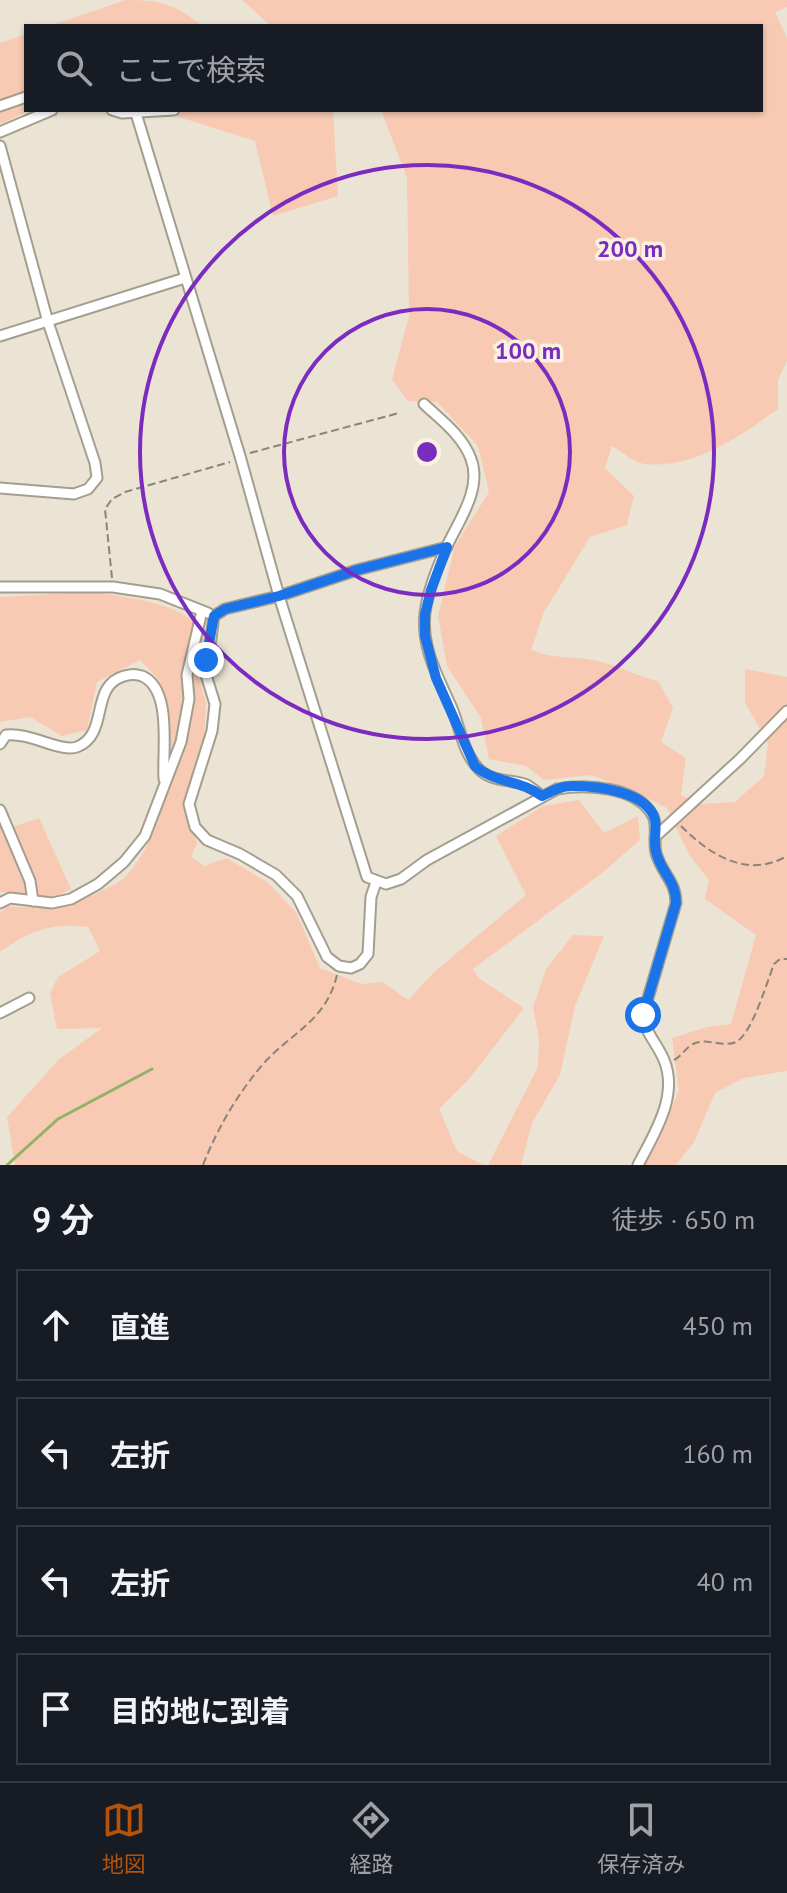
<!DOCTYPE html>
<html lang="ja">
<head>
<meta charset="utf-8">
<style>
	:root { --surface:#171b24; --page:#20242c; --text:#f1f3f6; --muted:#9ea1a6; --line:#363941; --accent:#b45309 }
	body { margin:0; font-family:"PT Sans","Noto Sans JP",sans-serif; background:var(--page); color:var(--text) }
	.stop { position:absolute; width:24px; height:24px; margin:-18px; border:6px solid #1a73e8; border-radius:50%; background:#fff }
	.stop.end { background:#1a73e8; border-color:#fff; box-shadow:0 2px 8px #0008 }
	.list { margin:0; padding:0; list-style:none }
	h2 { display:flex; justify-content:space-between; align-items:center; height:104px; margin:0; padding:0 32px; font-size:34px }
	h2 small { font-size:26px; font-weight:400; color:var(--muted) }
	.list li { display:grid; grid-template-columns:52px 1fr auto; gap:24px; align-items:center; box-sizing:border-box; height:112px; margin:0 16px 16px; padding:0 16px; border:2px solid var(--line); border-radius:0px }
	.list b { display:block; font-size:30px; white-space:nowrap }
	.list em { font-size:26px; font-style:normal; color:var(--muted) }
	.icon { flex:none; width:44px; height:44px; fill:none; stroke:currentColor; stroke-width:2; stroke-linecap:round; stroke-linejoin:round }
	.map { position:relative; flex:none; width:787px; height:1165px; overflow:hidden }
	.search { position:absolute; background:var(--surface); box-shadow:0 2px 6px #0004; left:24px; right:24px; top:24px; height:88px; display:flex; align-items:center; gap:20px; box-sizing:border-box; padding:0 28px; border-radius:0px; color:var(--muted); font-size:30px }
	.sheet { height:616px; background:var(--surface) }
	nav { display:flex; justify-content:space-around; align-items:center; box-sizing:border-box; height:112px; border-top:2px solid var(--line); background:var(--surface); font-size:22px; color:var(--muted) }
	nav a { display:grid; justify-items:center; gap:4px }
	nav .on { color:var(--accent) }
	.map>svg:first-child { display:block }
	.green { fill:#f8cab4 }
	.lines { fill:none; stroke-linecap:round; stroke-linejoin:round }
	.stream { stroke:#92b169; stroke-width:3 }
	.street-casing { stroke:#a49e8f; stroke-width:13 }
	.path { stroke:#89857a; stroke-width:2; stroke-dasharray:8 4; stroke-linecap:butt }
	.street { stroke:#fff; stroke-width:9 }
	.route { stroke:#1a73e8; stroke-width:10 }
	.ring { fill:none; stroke:#7b2cbf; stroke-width:4 }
	.centre { fill:#7b2cbf; stroke:#f9f2e1; stroke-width:4 }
	.ring-label { font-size:24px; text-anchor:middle; font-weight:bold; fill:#7b2cbf; stroke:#f9f2e1; stroke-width:7; stroke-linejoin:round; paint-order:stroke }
</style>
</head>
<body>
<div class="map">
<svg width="787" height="1165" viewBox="0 0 787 1165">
	<rect width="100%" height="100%" fill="#ebe4d4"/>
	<g class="green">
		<path d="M126,0C164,0 173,4 203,26H49Z"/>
		<path d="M242,0H787V7L775,12L787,38V361L778,380V409C740,436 695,469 645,464C634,463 621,451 612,446L605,468L634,496L627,525L590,537L544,612L531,650C552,659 571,656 593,660C615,664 636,676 658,681L673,708L661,742L686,758L681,795L700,804L735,802L764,776L768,744L745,702V669L787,677V1071L744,1078L715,1093L694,1142L676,1165H645L679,1091L672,1038L707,1027L731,1024L756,935L705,899L709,880L690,856L667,808L631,790L591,775L544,780L526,766L489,759L481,718L447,666L438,616L455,546L489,492L478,446L437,402L408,401L392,379L409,316L407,178L381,110H761V26H271Z"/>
		<path d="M26,34V110H31L0,124V43Z"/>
		<path d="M157,110H333L338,196L273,216L255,141Z"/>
		<path d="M90,592C133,598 173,601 207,631L195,668L206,702L204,741L186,807L197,843L191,857L204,866L227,858L267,882L296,912L320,968L361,984L383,982L408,1000L434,972L526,895L496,836L543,806L579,800L604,833L638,816L640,840L602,873L473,969L480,979L524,1008L469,1079L439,1109L457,1151L483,1165H15L7,1117L58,1060L102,1028L57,1029L50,993L58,977L100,951L88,927C50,923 30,930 0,952V912L9,906C46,910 70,908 103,890C110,887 119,883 124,878C169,831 183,743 160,683C157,675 146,667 140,660L97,682L87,730L62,736L30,717L0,722V597Z"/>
		<path d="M39,818L71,889L53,898L0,892V824L4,830Z"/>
		<path d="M573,935L604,936L575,1006L560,1075L532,1123L521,1165H488L538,1067L539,1040L533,1007L546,969Z"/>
	</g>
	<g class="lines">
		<path class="stream" d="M7,1165L58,1119L152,1069"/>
		<defs>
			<g id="street">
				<path d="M0,106L26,97"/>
				<path d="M112,110L122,113L174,110"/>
				<path d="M135,110L240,456L279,596L367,877L386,884L401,879L427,860L557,789C586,784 637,786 653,816C658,826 653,841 656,853C662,874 676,881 676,903L643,1015C645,1033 657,1043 664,1060C679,1096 654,1134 638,1165"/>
				<path d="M0,132L52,110"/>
				<path d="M0,146L48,322L95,463L97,478L88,489L74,494L0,488"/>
				<path d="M0,336L185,278"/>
				<path d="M424,404C441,420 463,436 471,459C482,488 460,519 448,544C438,565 428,590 425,613C421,647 438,677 451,706C460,726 462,750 477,767C489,782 510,779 527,785C532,788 537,792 542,796"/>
				<path d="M0,587H113L160,594L208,613"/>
				<path d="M214,616L206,675L215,704L212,731L189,804L195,827L207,840L240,854L276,875L297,896L327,957L339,966L351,968L360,964L368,954L371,897L376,882"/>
				<path d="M214,616L225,609L279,596L357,570L447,547"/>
				<path d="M0,744L6,735C30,732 61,753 77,747C110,734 89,686 124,676C132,674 135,674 142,676C173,689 162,753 164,779"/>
				<path d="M0,810L30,881L33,901"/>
				<path d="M655,837L740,759L787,711"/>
				<path d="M0,903L10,898L52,903L71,899L98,884L124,862L145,836L181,742L189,699L187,675L202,611"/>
				<path d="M0,1013L29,998"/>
			</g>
		</defs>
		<use href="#street" class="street-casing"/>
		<g class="path">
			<path d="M250,453L399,413"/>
			<path d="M112,578L105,509L112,499L125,492L230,462"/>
			<path d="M681,826C710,855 747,879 787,856"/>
			<path d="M674,1060C682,1056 686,1047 693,1044C707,1037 723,1048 736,1042C752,1034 767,982 774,964L780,959H787"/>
			<path d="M203,1165C218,1127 237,1095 263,1064C292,1032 326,1021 337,975"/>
		</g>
		<use href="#street" class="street"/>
	</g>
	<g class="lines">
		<path class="route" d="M206,660L214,616L225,609L279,596L357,570L447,547L431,590L425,614V636L436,678L475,766C494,783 521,780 542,796C552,791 561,786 572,786C596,786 648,791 655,820C657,830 653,842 656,852C661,873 676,880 676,903L643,1015"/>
	</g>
	<g class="ring">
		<circle cx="427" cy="452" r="143"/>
		<circle cx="427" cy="452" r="287"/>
	</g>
	<circle cx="427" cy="452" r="12" class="centre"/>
	<g class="ring-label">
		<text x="630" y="257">200 m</text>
		<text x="528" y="359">100 m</text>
	</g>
</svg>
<div class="stop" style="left:643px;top:1015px"></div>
<div class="stop end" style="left:206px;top:660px"></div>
<div class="search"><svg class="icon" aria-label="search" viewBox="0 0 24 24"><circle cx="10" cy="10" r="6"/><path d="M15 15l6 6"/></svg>ここで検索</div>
</div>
<section class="sheet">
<h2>9 分<small>徒歩 · 650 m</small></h2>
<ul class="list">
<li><svg class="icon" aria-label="ahead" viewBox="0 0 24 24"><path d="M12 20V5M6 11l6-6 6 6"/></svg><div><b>直進</b></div><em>450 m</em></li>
<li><svg class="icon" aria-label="left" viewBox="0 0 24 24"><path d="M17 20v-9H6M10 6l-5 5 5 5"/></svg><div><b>左折</b></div><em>160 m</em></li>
<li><svg class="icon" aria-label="left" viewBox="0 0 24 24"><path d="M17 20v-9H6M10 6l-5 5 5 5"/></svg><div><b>左折</b></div><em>40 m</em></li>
<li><svg class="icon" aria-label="arrive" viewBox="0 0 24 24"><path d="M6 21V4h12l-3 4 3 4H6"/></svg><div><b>目的地に到着</b></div></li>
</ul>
</section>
<nav>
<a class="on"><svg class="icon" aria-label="map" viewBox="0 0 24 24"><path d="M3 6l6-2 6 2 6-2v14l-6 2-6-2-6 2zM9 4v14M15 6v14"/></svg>地図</a>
<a><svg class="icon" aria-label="directions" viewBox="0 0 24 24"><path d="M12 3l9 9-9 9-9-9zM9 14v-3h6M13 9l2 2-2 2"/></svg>経路</a>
<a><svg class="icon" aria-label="saved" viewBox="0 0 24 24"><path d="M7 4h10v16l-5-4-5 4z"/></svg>保存済み</a>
</nav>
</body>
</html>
